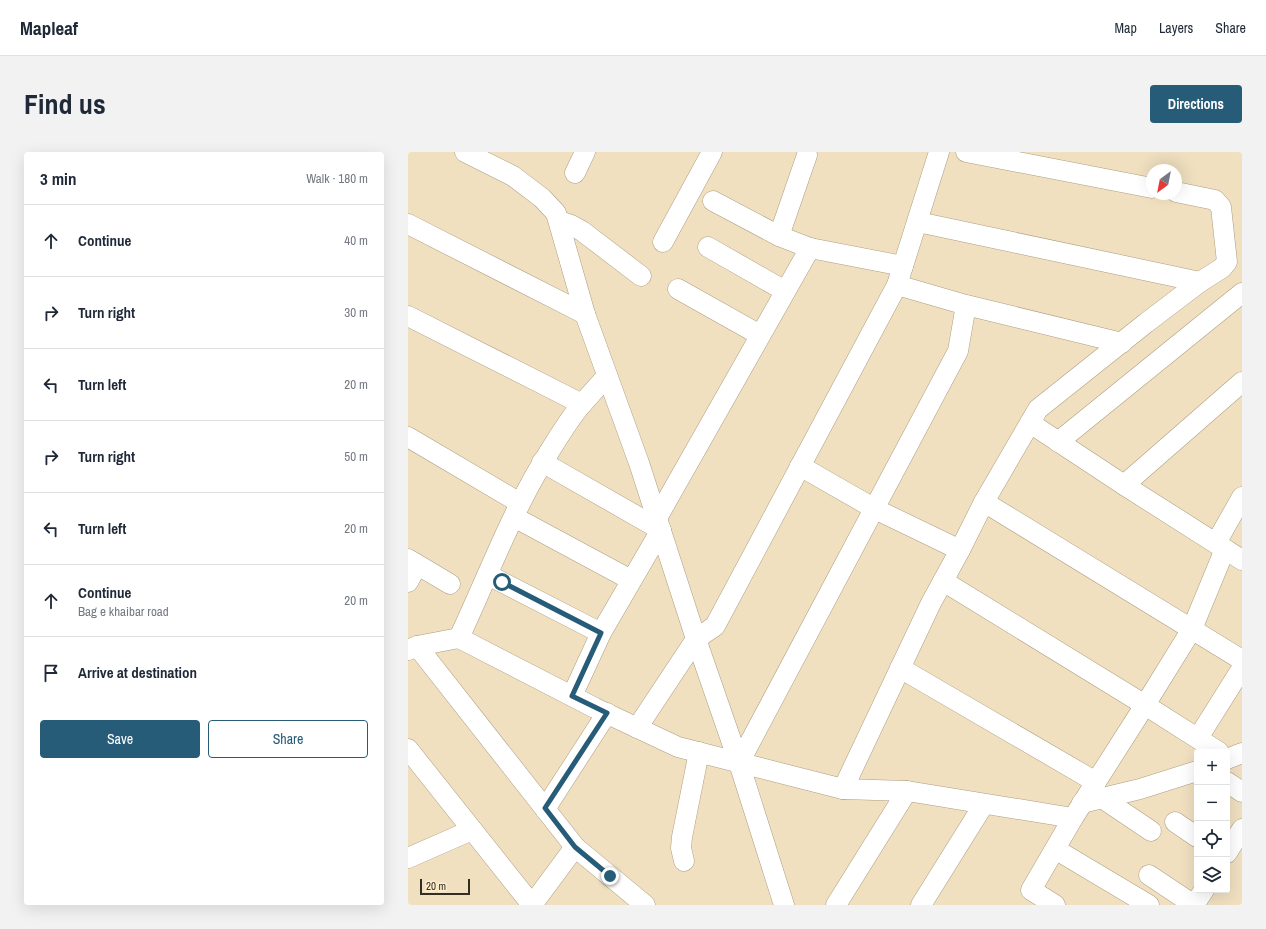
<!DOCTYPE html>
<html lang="en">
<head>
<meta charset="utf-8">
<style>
	:root { --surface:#fff; --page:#f2f2f3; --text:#1f2937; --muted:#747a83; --line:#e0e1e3; --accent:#275c78 }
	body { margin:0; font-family:"Archivo Narrow",sans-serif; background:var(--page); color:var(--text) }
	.controls { position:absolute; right:12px; bottom:12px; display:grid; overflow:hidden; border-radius:4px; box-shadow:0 4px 16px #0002 }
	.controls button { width:36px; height:36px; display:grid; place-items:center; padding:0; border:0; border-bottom:1px solid var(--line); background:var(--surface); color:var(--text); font:20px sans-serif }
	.compass { position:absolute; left:738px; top:12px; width:36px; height:36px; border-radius:50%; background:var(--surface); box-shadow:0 4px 16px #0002; rotate:212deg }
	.scale { position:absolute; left:12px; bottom:10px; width:50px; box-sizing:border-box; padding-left:4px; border:2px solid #342d21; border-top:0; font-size:11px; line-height:14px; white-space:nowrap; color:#342d21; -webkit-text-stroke:3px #fdedcd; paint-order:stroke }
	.stop { position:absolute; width:12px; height:12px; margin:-9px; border:3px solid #275c78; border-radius:50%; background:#fff }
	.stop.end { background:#275c78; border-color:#fff; box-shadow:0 1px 4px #0008 }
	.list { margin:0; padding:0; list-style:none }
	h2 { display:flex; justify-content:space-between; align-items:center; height:52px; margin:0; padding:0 16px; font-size:17px }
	h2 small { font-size:13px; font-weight:400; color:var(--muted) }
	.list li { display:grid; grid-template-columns:26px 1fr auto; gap:12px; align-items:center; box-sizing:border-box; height:72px; padding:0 16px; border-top:1px solid var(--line) }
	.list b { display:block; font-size:15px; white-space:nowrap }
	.list p { margin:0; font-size:13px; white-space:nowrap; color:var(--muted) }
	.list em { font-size:13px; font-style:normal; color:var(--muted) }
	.actions { display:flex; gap:8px; padding:12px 16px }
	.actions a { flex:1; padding:9px 0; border:1px solid var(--accent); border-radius:4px; text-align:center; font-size:14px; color:var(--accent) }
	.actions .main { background:var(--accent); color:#fff }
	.icon { flex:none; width:22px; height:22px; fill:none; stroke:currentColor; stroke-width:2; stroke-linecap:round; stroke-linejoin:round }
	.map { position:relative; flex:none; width:834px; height:753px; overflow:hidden; border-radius:4px }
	header { display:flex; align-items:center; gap:24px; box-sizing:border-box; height:56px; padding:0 20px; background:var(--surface); border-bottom:1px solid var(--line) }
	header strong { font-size:19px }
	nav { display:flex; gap:22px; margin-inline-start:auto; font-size:14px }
	.intro { display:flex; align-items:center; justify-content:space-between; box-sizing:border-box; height:96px; padding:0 24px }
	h1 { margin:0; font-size:28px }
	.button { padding:10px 18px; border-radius:4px; background:var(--accent); color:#fff; font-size:14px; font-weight:700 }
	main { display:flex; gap:24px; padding:0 24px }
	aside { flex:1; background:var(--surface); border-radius:4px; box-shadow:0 4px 16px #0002 }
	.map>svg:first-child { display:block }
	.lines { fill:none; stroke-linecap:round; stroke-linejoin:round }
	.minor-casing { stroke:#ad9e80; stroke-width:21 }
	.minor { stroke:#fff; stroke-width:20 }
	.route { stroke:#275c78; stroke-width:5 }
</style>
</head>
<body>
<header>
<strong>Mapleaf</strong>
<nav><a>Map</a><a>Layers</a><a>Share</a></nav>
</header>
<div class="intro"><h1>Find us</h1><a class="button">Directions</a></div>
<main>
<aside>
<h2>3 min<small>Walk · 180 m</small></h2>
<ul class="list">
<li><svg class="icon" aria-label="ahead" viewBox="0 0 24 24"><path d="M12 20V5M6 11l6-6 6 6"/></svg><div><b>Continue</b></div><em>40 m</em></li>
<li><svg class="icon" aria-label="right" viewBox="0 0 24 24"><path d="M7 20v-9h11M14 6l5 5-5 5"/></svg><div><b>Turn right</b></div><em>30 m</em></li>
<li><svg class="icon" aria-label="left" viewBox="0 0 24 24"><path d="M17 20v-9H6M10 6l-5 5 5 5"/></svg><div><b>Turn left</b></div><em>20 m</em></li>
<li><svg class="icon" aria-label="right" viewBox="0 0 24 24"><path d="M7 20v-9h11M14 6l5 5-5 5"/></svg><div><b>Turn right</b></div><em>50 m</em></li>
<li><svg class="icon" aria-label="left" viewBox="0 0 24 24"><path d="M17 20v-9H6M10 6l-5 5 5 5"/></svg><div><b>Turn left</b></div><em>20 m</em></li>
<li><svg class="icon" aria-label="ahead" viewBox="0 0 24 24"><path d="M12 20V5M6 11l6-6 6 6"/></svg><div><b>Continue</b><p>Bag e khaibar road</p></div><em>20 m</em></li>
<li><svg class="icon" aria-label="arrive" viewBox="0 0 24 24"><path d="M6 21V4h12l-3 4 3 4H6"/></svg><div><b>Arrive at destination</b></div></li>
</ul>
<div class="actions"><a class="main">Save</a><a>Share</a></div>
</aside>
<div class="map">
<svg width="834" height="753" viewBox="0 0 834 753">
	<rect width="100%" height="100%" fill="#f0e0c0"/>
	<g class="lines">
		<defs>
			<g id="minor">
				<path d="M57,0L105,24L134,46L148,61L177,162L231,311L288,487L331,611"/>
				<path d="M558,0L744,36"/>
				<path d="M167,21L177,0"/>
				<path d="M305,49L371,84L402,96L495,114"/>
				<path d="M151,69L163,73L174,79L233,124"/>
				<path d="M510,70L792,130"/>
				<path d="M0,72L177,162"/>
				<path d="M371,84L399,3"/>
				<path d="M255,90L304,0"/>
				<path d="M300,95L377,139"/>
				<path d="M489,133L558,153L714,191"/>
				<path d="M270,137L352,183"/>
				<path d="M0,164L174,252C162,266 153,281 143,297C105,356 81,422 51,486L187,556L270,595L435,637L499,639L665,666L623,738L647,753"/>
				<path d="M174,252L199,224"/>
				<path d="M622,271L716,333L834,408"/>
				<path d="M0,285L112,351"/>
				<path d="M650,290L834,141"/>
				<path d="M134,310L253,378L193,481L164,544"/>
				<path d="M392,314L467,357L552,398"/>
				<path d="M716,333L834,230"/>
				<path d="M576,350L834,508"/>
				<path d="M106,365L223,428"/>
				<path d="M249,366L402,96"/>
				<path d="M808,391L834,345"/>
				<path d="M0,407L42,432"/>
				<path d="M80,423L193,481"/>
				<path d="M535,429L737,553L811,600"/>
				<path d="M0,430L9,413"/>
				<path d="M9,494L167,695L237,753"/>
				<path d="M0,498L9,494L51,486"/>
				<path d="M492,516L688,630"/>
				<path d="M229,576L288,487L307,474L489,133L531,0"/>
				<path d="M790,586L834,516"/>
				<path d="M0,597L124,753"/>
				<path d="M819,607L834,601"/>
				<path d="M819,630L834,640"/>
				<path d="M435,637L523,451L552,398L576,350L630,257L738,171L792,130L814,116L819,110L813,55L807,48L768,40"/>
				<path d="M694,646L743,679"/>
				<path d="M674,651L732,637L789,619"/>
				<path d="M137,657L199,561"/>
				<path d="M665,666L737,553L784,477L817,397"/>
				<path d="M767,670L789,685"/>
				<path d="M647,697L741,753"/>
				<path d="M819,701L834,677"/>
				<path d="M0,706L64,678"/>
				<path d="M276,709L273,696L274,685L291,600"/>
				<path d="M741,723L786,753"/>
				<path d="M124,753L167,695"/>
				<path d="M376,753L331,611L550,199L558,153"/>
				<path d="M428,753L499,639"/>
				<path d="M513,753L576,652"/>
				<path d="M786,753L796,738"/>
			</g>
		</defs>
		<use href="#minor" class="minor-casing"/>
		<use href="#minor" class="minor"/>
	</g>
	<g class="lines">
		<path class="route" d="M94,430L193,481L164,544L199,561L137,656L167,695L202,724"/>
	</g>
</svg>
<div class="controls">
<button>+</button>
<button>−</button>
<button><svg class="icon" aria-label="locate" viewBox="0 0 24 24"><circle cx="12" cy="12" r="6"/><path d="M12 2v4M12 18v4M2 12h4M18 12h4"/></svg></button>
<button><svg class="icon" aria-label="layers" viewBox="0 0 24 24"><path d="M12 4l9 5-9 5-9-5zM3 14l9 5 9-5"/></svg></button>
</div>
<svg class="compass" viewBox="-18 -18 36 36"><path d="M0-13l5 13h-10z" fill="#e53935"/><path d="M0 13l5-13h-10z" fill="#747a83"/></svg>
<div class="scale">20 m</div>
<div class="stop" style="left:94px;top:430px"></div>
<div class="stop end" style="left:202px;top:724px"></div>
</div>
</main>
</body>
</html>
